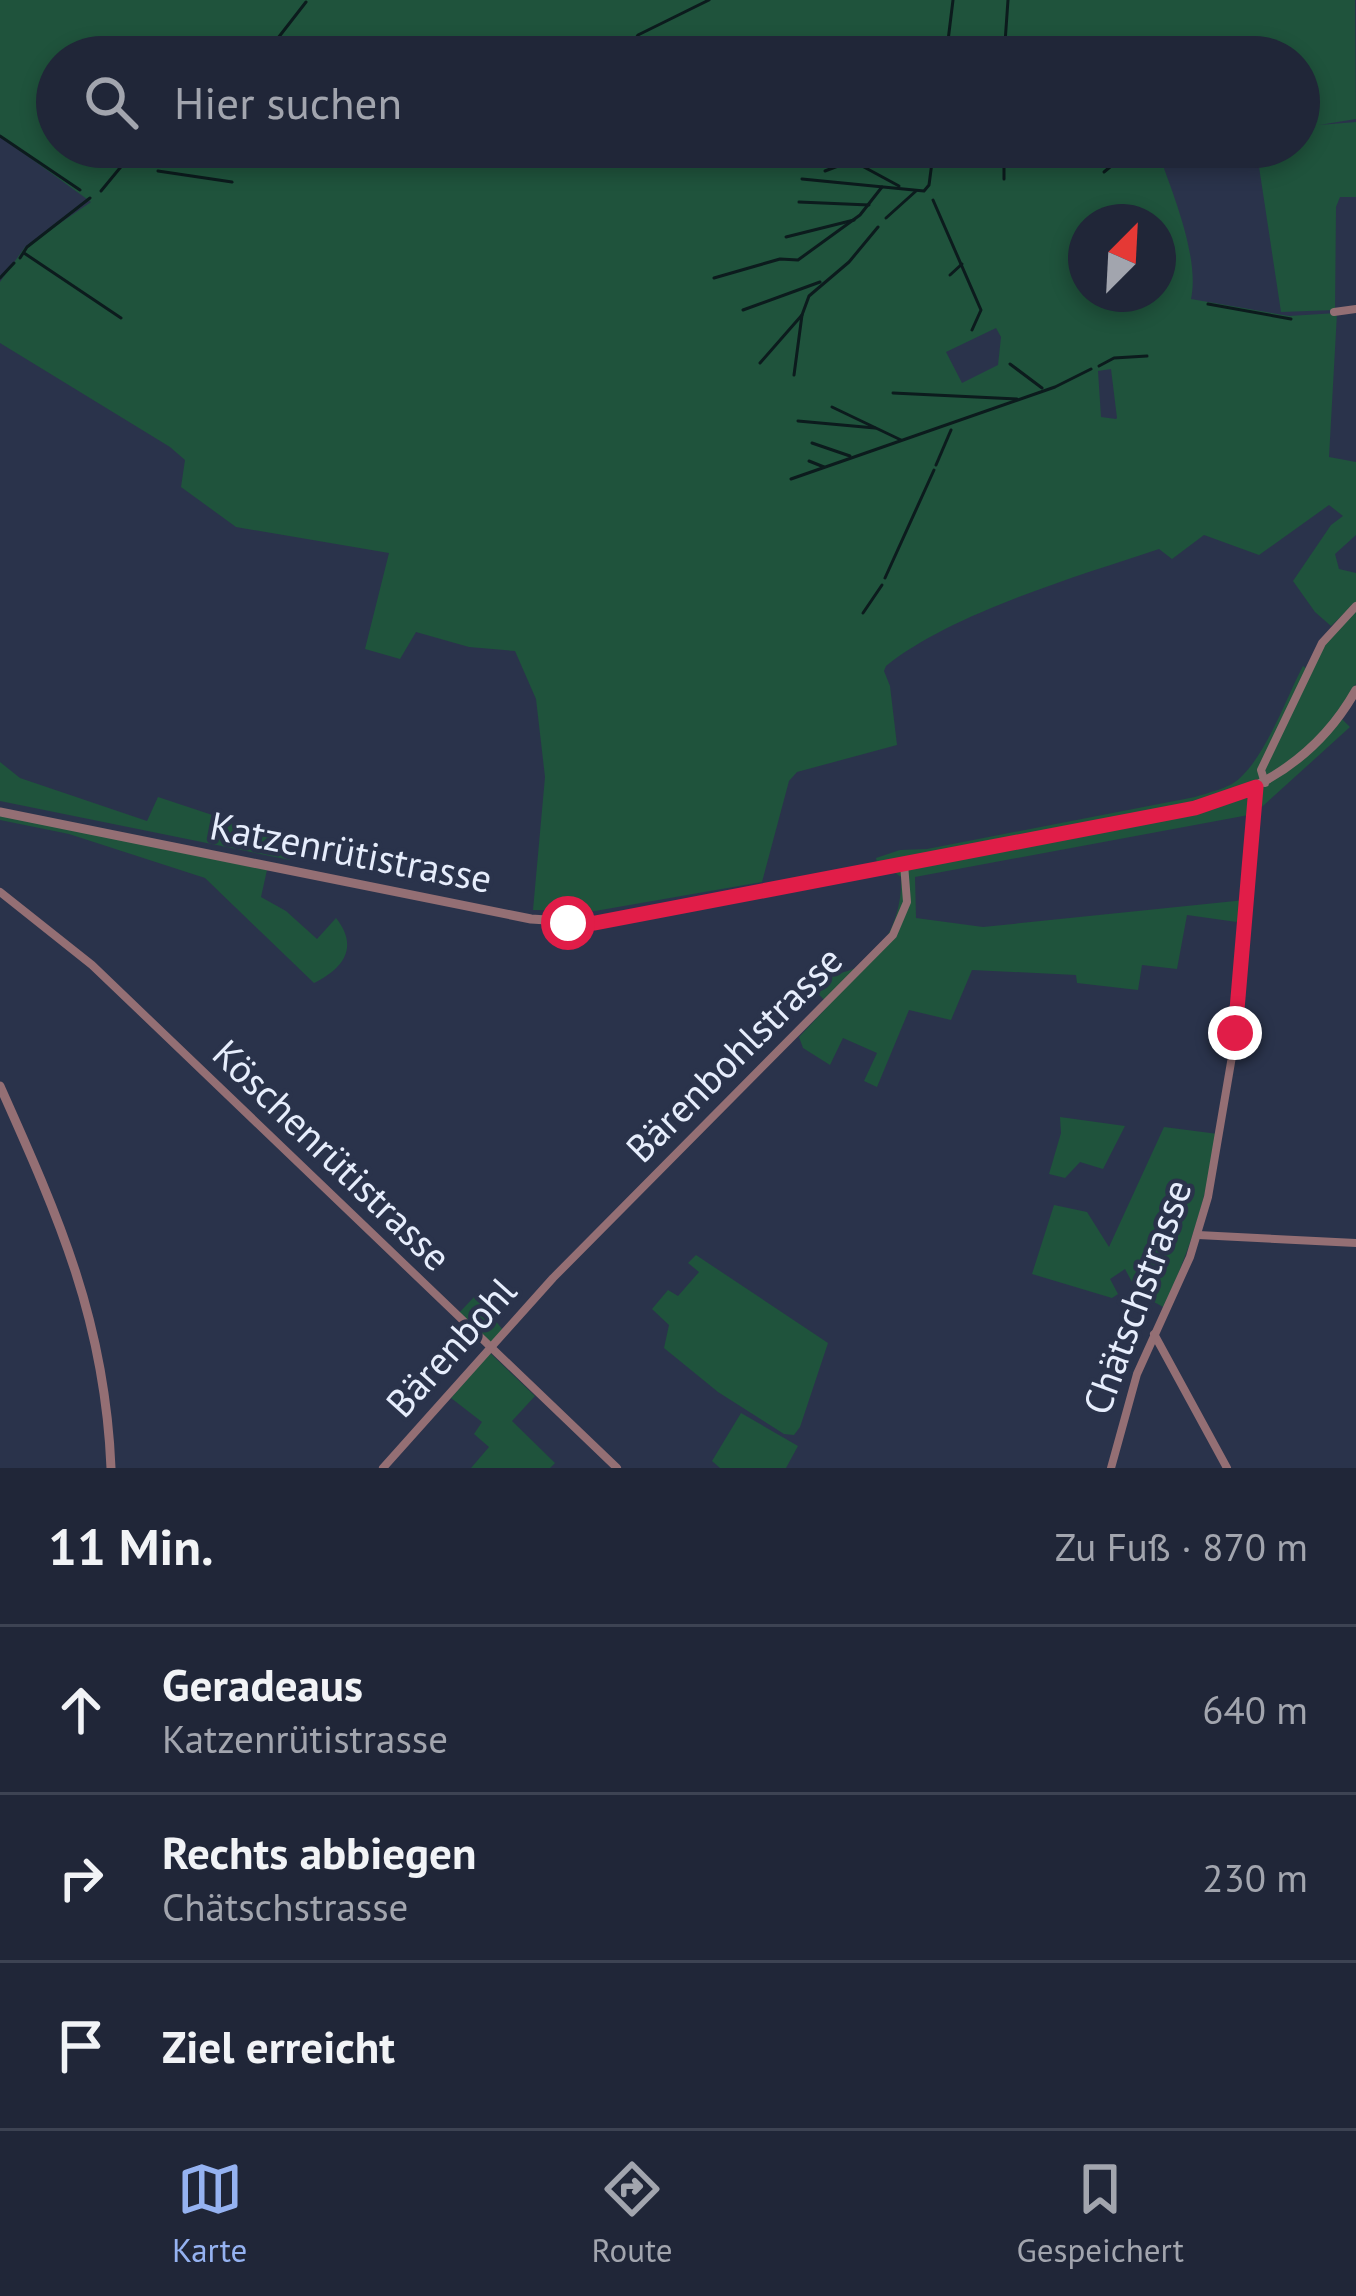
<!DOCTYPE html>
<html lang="de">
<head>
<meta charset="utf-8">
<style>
	:root { --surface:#202638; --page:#282e40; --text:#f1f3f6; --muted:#a2a5ae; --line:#3d4353; --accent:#95b2f1 }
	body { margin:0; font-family:"PT Sans",sans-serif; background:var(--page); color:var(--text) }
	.compass { position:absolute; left:1068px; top:204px; width:108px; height:108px; border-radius:50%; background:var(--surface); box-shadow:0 6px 18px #0003; rotate:24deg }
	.stop { position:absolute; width:36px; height:36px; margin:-27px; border:9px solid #e11d48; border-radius:50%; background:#fff }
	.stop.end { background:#e11d48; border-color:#fff; box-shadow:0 3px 12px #0008 }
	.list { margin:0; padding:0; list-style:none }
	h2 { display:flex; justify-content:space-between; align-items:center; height:156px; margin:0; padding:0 48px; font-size:51px }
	h2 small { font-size:39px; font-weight:400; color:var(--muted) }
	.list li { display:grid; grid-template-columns:78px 1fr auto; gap:36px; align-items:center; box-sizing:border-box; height:168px; padding:0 48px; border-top:3px solid var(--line) }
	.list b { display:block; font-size:45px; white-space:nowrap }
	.list p { margin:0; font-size:39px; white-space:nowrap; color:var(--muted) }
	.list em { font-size:39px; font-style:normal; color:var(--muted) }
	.icon { flex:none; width:66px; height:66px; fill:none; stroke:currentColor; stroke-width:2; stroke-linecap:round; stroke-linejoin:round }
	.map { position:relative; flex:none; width:1356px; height:1468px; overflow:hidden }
	.search { position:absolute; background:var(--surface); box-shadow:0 6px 18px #0003; left:36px; right:36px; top:36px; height:132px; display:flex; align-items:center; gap:30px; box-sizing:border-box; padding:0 42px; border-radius:66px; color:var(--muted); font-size:45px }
	.sheet { height:660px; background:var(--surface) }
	nav { display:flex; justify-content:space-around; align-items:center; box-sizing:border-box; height:168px; border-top:3px solid var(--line); background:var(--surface); font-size:33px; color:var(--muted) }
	nav a { display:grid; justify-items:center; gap:6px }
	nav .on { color:var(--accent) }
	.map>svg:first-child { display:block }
	.green { fill:#1f533c; fill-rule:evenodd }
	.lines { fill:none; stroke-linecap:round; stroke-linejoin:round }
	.stream { stroke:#0c1b1d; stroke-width:3 }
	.minor { stroke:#946f74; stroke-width:8 }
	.tertiary { stroke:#946f74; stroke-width:9 }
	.route { stroke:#e11d48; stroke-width:15 }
	.labels { text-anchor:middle; stroke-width:9; stroke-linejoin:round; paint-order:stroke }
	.street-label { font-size:39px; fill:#e6edfc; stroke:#2a334b }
</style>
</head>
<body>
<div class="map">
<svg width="1356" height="1468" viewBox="0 0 1356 1468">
	<rect width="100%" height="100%" fill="#2a334b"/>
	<g class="green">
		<path d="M0,0H1355L1356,119L1319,125L1356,122V197H1340L1336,207L1335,310L1281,312L1256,147H1299L1298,57H57V147H1167L1158,152C1172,191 1200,258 1191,299L1289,316L1337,313L1329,457L1356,462V535L1335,554L1339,569L1356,573V602L1331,626L1315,612L1293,581L1331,525L1343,516L1329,505L1259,555L1204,535L1172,559L1159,549C1078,576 952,613 886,666L884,671L890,686L897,745L797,772L789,781L762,882L595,911L533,910L545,777L536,699L515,651L469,647L416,632L400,659L365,649L389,553L236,527L181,487L185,460L170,447L0,343V282L25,247L91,202L0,136ZM1086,222H1158V294H1086ZM996,328L1001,337L998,365L962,383L946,352ZM1111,369L1117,418L1116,419L1101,417L1098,371Z"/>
		<path d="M1356,609V684L1337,714L1350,727L1254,814L915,877L916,918L983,927L1245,900L1244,923L1187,915L1177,969L1142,965L1138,990L1077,983L1076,975L972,970L951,1020L909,1010L877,1087L864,1081L877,1053L843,1038L830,1065L803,1048L799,1037L829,1005L804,979C819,976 839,975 853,969C887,955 903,910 901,877L894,872L879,874L876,858L900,850L927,849L1195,797C1207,793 1221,790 1232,784C1263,765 1286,698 1303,666L1310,671L1327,639Z"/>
		<path d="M0,762L20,778L147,821L158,797L294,842L290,860L0,801Z"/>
		<path d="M0,815L267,870L261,897L286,911L317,939L336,918C359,947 344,968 314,983L205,878L69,834L0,820Z"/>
		<path d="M1060,1117L1125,1126L1103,1169L1080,1162L1065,1178L1049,1174L1061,1133Z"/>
		<path d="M1164,1127L1218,1134C1206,1196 1191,1251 1163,1307L1138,1293L1125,1269L1110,1279L1118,1294L1112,1298L1032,1274L1054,1205L1087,1212L1109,1247Z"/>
		<path d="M696,1255L828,1343L800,1427L794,1435L784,1434L718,1392L664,1348L669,1325L652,1309L668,1290L678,1296L699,1272L688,1263Z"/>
		<path d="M475,1296L503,1330L490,1344L458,1314Z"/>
		<path d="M490,1353L535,1396L512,1421L555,1463L550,1468H471L489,1447L474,1434L482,1422L451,1398Z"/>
		<path d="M741,1413L798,1446L786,1468H720L712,1461Z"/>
	</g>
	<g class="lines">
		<g class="stream">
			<path d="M278,38L306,2"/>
			<path d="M264,57L274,44"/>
			<path d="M624,57L638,35L709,0"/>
			<path d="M946,57L953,0"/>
			<path d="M1004,57L1008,0"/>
			<path d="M0,136L80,190"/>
			<path d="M827,147L899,186"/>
			<path d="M1004,147V179"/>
			<path d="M215,152L266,165"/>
			<path d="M199,157L204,147"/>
			<path d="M158,171L232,182"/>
			<path d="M825,171L851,161"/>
			<path d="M1104,172L1122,157L1151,148"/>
			<path d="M802,179L924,191L929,185L934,147"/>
			<path d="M101,191L129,157L143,147"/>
			<path d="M933,200L981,310L972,330"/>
			<path d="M799,202L869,205"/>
			<path d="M886,218L916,191"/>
			<path d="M786,237L854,220"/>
			<path d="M24,253L121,318"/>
			<path d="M20,258L27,247L90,198"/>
			<path d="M950,275L962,264"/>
			<path d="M0,278L14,263"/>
			<path d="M714,278L780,259L798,260L860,215L882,187"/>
			<path d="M1208,304L1291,319"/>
			<path d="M743,310L820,282"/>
			<path d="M760,363L802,315"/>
			<path d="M1010,364L1042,388"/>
			<path d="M1099,366L1114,358L1147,356"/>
			<path d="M794,375L802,315L809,296L849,262L878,227"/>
			<path d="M893,393L1017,399"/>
			<path d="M832,407L901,440"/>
			<path d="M798,421L875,428"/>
			<path d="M812,443L850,456"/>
			<path d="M809,461L824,467"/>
			<path d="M936,465L951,430"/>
			<path d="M791,479L1055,387L1091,369"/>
			<path d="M885,578L934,470"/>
			<path d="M863,613L882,585"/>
		</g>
		<g class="minor">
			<path d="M1334,312L1356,309"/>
			<path d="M1265,783L1261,770L1322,643L1356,606"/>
			<path d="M0,892L92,965L617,1468"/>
			<path d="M1198,1235L1356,1243"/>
			<path d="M1154,1334L1227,1468"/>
			<path d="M383,1468L553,1278L893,935L907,902L904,864"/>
			<path d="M1111,1468L1137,1374L1190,1257L1208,1197L1236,1033L1256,787"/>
		</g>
		<g class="tertiary">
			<path d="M0,812L531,919L595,923L1216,802C1277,782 1324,747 1356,690"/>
			<path d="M0,1086C59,1218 105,1321 111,1468"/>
		</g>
	</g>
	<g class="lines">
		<path class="route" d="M568,923H595L1195,808L1256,787L1235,1033"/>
	</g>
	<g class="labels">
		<g class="street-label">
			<text transform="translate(351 852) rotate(11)" y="14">Katzenrütistrasse</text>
			<text transform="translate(734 1054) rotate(-45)" y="14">Bärenbohlstrasse</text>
			<text transform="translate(332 1155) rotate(44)" y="14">Köschenrütistrasse</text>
			<text transform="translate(1137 1297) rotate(-70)" y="14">Chätschstrasse</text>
			<text transform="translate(451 1347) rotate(-48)" y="14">Bärenbohl</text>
		</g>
	</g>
</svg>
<svg class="compass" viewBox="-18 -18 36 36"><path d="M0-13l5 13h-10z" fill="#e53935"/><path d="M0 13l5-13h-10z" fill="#a2a5ae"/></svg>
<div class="stop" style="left:568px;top:923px"></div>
<div class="stop end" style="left:1235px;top:1033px"></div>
<div class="search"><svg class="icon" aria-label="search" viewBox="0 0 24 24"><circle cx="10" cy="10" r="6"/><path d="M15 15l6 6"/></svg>Hier suchen</div>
</div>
<section class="sheet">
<h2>11 Min.<small>Zu Fuß · 870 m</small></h2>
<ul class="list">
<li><svg class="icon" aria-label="ahead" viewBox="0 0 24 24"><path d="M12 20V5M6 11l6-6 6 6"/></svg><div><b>Geradeaus</b><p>Katzenrütistrasse</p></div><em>640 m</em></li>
<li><svg class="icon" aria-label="right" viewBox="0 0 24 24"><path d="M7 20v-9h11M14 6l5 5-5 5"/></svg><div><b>Rechts abbiegen</b><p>Chätschstrasse</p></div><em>230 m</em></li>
<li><svg class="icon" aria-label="arrive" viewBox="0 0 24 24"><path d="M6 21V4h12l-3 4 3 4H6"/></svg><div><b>Ziel erreicht</b></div></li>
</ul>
</section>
<nav>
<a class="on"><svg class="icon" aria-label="map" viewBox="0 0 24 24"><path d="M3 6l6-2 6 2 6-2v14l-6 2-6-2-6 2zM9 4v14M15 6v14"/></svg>Karte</a>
<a><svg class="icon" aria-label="directions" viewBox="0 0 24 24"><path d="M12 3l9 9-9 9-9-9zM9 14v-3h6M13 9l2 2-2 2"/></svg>Route</a>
<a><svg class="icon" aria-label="saved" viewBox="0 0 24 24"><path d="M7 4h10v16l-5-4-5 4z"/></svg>Gespeichert</a>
</nav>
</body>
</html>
